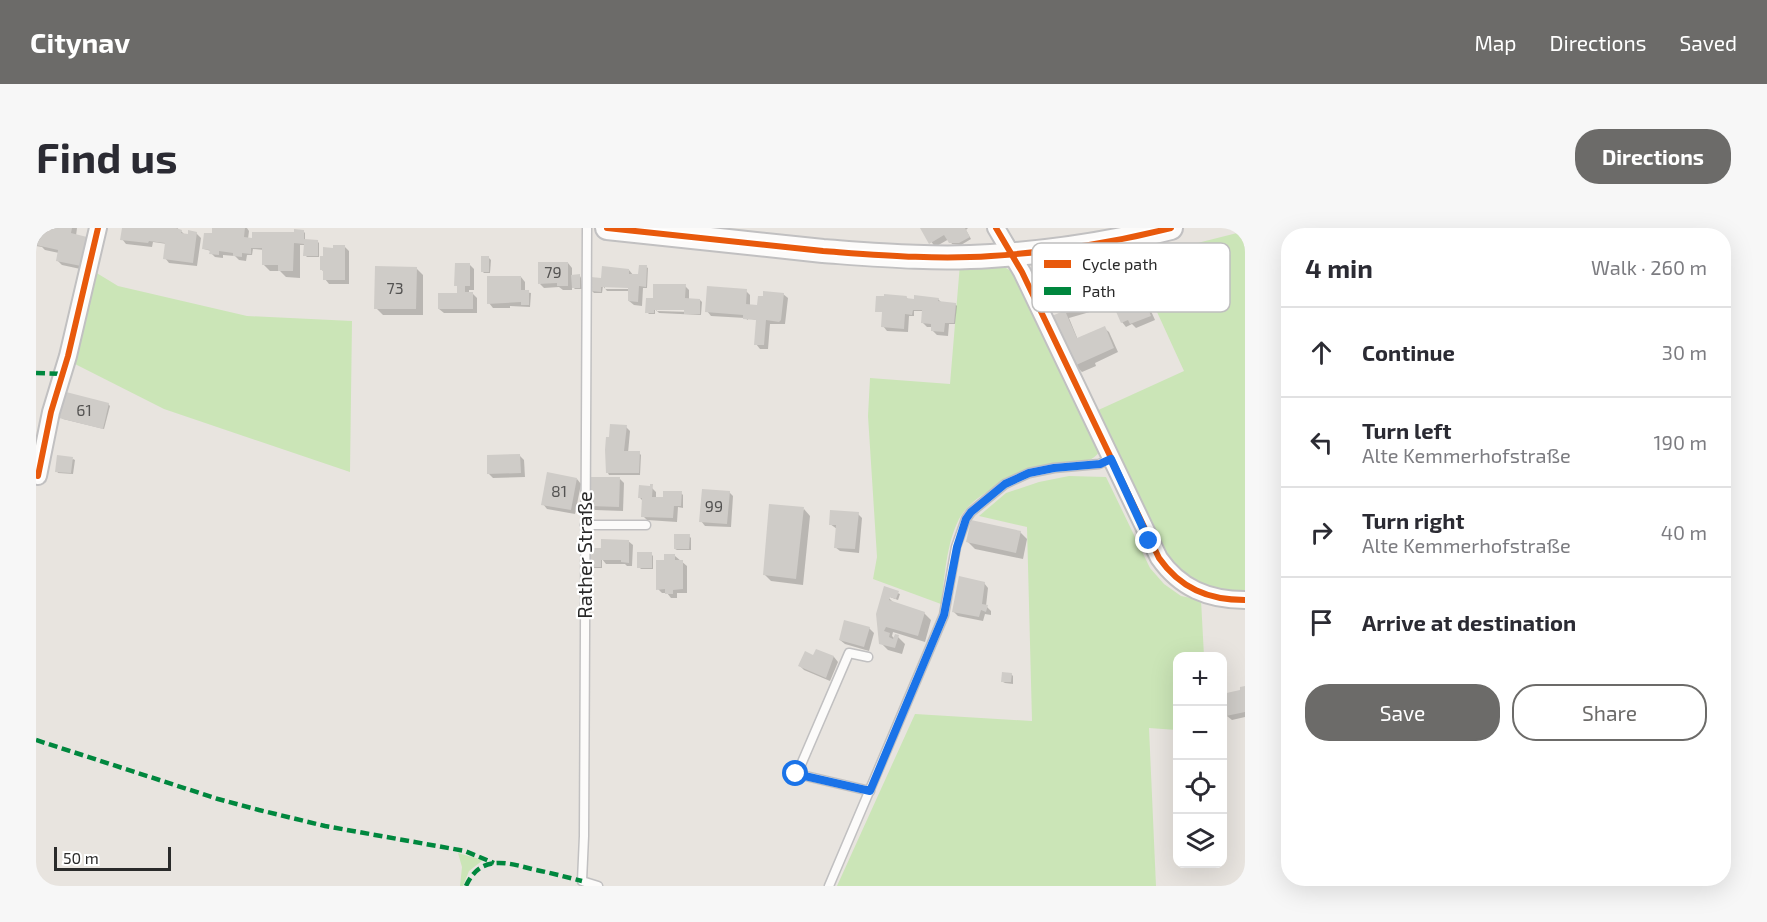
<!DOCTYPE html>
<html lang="en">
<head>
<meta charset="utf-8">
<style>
	:root { --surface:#fff; --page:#f7f7f7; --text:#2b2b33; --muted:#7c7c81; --line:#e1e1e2; --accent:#6c6b69 }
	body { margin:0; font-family:"Exo 2",sans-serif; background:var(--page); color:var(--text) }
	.controls { position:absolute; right:18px; bottom:18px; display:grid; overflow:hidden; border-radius:12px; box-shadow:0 6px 24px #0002 }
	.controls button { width:54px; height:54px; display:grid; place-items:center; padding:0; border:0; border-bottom:2px solid var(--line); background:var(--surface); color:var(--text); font:30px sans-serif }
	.scale { position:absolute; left:18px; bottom:15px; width:117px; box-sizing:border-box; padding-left:6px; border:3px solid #2a2a2a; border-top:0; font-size:16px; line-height:21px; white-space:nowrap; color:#2a2a2a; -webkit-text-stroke:4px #fff; paint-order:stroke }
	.stop { position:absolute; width:18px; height:18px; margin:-14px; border:4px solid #1a73e8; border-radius:50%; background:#fff }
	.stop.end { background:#1a73e8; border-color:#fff; box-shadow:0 2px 6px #0008 }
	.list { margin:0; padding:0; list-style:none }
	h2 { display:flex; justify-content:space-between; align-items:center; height:78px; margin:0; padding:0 24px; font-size:26px }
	h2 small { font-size:20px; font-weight:400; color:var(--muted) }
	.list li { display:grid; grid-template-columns:39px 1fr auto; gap:18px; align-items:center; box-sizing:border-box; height:90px; padding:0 24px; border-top:2px solid var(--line) }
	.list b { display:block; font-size:22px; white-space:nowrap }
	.list p { margin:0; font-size:20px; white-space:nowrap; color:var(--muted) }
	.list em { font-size:20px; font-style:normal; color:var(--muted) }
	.actions { display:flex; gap:12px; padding:18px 24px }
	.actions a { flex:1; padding:14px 0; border:2px solid var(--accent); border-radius:24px; text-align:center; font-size:21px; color:var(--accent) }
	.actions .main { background:var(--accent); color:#fff }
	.icon { flex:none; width:33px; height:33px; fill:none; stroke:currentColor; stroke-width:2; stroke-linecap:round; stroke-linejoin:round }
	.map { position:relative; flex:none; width:1209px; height:658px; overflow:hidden; border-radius:24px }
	header { display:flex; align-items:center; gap:36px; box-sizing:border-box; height:84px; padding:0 30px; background:var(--accent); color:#fff }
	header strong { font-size:28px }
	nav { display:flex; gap:33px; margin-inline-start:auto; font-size:21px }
	.intro { display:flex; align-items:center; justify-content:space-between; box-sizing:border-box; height:144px; padding:0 36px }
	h1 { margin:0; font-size:42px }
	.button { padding:15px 27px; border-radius:24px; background:var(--accent); color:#fff; font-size:21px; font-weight:700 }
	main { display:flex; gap:36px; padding:0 36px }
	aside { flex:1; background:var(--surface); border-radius:24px; box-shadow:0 6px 24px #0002 }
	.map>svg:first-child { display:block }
	.green { fill:#cbe5b7 }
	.shadow { fill:#0003; fill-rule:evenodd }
	.building { fill:#cfccc8 }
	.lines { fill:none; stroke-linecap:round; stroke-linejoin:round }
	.lane-casing { stroke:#c1c0c1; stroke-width:11 }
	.street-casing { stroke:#c1c0c1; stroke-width:20 }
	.secondary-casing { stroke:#c1c0c1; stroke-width:26 }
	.lane { stroke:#fcfbfa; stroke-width:8 }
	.street { stroke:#fcfbfa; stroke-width:16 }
	.secondary { stroke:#fcfbfa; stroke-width:22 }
	.quiet { stroke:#00873e; stroke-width:4.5; stroke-dasharray:9 4.5; stroke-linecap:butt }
	.cycleway-casing { stroke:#fff; stroke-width:10 }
	.cycleway { stroke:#e8590c; stroke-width:6 }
	.route { stroke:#1a73e8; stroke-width:8 }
	.labels { text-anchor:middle; stroke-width:4.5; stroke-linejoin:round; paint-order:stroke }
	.number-label { font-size:16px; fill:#545352 }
	.street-label { font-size:20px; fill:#2a2a2a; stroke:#fff }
	.key { fill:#fff; stroke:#bfbfbf; stroke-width:1.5 }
	.key-label { font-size:16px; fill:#2a2a2a }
</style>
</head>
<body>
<header>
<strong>Citynav</strong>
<nav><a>Map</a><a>Directions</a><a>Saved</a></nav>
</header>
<div class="intro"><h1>Find us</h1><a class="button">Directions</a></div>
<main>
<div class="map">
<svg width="1209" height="658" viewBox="0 0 1209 658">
	<rect width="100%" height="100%" fill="#e8e4df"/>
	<g class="green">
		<path d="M1209,3V365L1190,364L1161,357L1136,339L1058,184L1148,143L1116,73L1102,30Z"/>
		<path d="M924,36C947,36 964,31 982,49L1063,224C1056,235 1042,234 1030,235C998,239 939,261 923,291C910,317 909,348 905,376L837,351L841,329L832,188L834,150L914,156Z"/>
		<path d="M59,44L82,58L211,88L316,93L314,244L128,181L37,135Z"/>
		<path d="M1033,248L1070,249L1114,340L1128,356L1145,368L1165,372L1168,428H1142L1141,502L1113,500L1120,658H801L879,486L996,493L991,299L943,288L970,265L1003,254Z"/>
		<path d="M422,625L447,632L433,643L427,658H424L426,639Z"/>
	</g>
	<g class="shadow">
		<path d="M15,0H41L40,8L52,12L49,42L26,37L21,32L23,25L9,22L6,19L0,18V1L14,4Z"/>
		<path d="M87,0H142L141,3H145L149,7L160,5L165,10L161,38L133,35L129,30L131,16L117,14L116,19L90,16L86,11Z"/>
		<path d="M178,0H211L213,3L212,11L257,6L267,3L269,5V13H281L283,15V29H271L269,27V17H264V50L250,49L244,43H234L227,36L228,22L217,21L216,27H211L210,33L203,32L199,28L187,27V30L179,29L175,25V23L168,21L177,9Z"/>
		<path d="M886,0H932L930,2L935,11L925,17L916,16L913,11L899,19Z"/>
		<path d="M308,18L313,23V56H293L289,51V45L286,42L298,21Z"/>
		<path d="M453,30L455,32L454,45H448L446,43Z"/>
		<path d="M532,35L536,40V48H544L545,50L546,61H539L536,58V62H527L523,59L508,60L504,56Z"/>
		<path d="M434,37L438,41V62H433V66H437L441,70V85H408L403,81L423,66V60L420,57Z"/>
		<path d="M610,39L612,40L611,60H607L606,78L598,77L593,73L594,63H571L567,58L566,65H558L556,63L565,51L593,42L598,48H604ZM569,57L600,58V61H569Z"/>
		<path d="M380,40L387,47V87H347L340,80Z"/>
		<path d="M1066,47L1070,51L1078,77L1033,90L1042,112L1068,100L1073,104L1082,124L1059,135L1060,138L1046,144L1039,137L1027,85Z"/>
		<path d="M485,49L489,54V64L495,65L494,79L474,78V80H457L453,75Z"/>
		<path d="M649,58L653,62V72H664L666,74L665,87L623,85L619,81V86H613L611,84ZM621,80L656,81V84L621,83Z"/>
		<path d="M710,63L714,67V77L721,78L747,66L752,70L749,96H734L732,121H724L720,116L728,94L712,90V92L709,90L675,88L671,83Z"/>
		<path d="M870,69L873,72L902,71L906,75L919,76L921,78L919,96H913L912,108L901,107L896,102V99H891L887,95L888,83H878V88H873L872,104L851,103L847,98Z"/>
		<path d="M1107,69L1111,74L1119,92L1100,100L1096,96L1090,99L1086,94Z"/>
		<path d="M72,176L74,178L68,201L27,191L25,189Z"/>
		<path d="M590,199L594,203L592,225H603L605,227L604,247H573L572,245Z"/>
		<path d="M484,228L488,232L489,249L457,250L452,245Z"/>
		<path d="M37,231L39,232L37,246L22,245L21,243Z"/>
		<path d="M541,251L545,256L539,286L511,281L507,276Z"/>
		<path d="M584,251L588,255L587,283L559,282L554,277Z"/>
		<path d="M615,259L620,264V270L628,271L645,265L647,267V280L642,279L641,294L611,292L607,288V273L604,270Z"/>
		<path d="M693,264L697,268L695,299L669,298L665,293Z"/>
		<path d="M768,281L774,288L767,357L735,353L728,346Z"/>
		<path d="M822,286L826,290L823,325L804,323L799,319L801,301L794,296Z"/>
		<path d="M984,304L991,311L987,331L939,321L932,314Z"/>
		<path d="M653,308L655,310V322H641L639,321Z"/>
		<path d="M592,313L597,317L596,338H591L589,336H570L566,331V340H556L554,338Z"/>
		<path d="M615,326L617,328V341H605L603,339Z"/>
		<path d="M639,328L651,338V365H641V370H635L631,365H626L622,361L630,333Z"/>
		<path d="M948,355L952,360L950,378L955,383V387L949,386L947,393L922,388L917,383Z"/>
		<path d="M849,360L864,366L862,372L851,368L858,375L888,385L895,392L889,414L857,404L856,408L859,411L860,407L869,416L866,426L852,422L845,415Z"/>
		<path d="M833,400L838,405L833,423L809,416L804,412Z"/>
		<path d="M781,423L798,429L802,434L794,453L768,442L764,438L778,429Z"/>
		<path d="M975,446L977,448V456L969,455L967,454Z"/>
		<path d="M1209,460V489L1196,492L1191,488Z"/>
	</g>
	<g class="building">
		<path d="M0,0L13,3L14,0H36L35,5L51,9L45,38L20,33L22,22L0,17Z"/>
		<path d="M86,0H140L146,2L145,5L152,6V2L161,4L157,35L127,31L129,15L113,13L112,15L84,12Z"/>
		<path d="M176,0H209L208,9L216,10V4H258V1L268,2V11L282,12V28H267L268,16L258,15L257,43H242V37H226V20H215V26L206,25V29L197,28V25L183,23V27L173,26L174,22L166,21L168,5H176Z"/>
		<path d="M884,0H929L934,9L923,15H913L908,7L893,16Z"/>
		<path d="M297,17H309V52H287V42H284V28H287V19L297,20Z"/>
		<rect x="445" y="28" width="8" height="16"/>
		<path d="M502,34H532V58H521V55L502,56Z"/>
		<path d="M419,35H434V58H429V64H437V81H402V65H421V58H418Z"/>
		<path d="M603,37H611L610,59L603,58L602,74L592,73V60L565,59V64L555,63V49L565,50L566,38L593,41V46H602Z"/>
		<path d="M339,38L381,39L380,81H338Z"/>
		<path d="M1066,45L1074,73L1030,85L1041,110L1069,98L1078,120L1038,138L1016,88L1025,84L1024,82L1027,81L1021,61L1023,60L1022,57Z"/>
		<path d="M544,46V60H536L535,47Z"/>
		<path d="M451,48H485V62H493V77H485V74L451,76Z"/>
		<path d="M617,56H650L649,70L664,71V86H648V82H618V85H609L610,70H617Z"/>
		<path d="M671,58L711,61L710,76L721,77L722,68H727V63L748,65L745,92L743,94L730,92L728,117H718L720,92L707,91V87L669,84Z"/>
		<path d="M848,66L871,68L870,70L878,71V67L903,70L902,73L920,75L918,95H909L908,104L895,103V96L885,95L886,82H877L876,87L869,86L868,101L845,99L846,84H839L840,68H848Z"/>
		<path d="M1107,68L1115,88L1094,96L1092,92L1085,95L1078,79Z"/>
		<path d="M30,164L73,175L67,201L23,190Z"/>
		<path d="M574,196L591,197L588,223H604L603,245H570L569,222L570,209H573Z"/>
		<path d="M484,226L485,245L451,246V227Z"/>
		<path d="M21,227L37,229L35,245L19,244Z"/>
		<path d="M511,244L541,250L535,282L505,277Z"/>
		<path d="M554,249H584L583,279L553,278Z"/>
		<path d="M614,256H617L616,269H627V263H646L645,278H638L637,290L605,289L606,270H602L603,257L614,258Z"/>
		<path d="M666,261L694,263L691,296L663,294Z"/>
		<path d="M733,276L768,279L760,351L727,347Z"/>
		<path d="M794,282L823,284L819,321L798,320L800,297H793Z"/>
		<path d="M935,292L985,303L980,325L930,314Z"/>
		<path d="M638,306H654L653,321H638Z"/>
		<path d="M565,311L593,312V335L585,334V332H565V339H552L553,320H565Z"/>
		<rect x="601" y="324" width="15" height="16"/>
		<path d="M628,326H639V332H647V361L637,362V366H629V361L620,362V332H628Z"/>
		<path d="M923,348L949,354L946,376L952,377L950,384L945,382L943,389L916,384Z"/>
		<path d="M848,358L863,363L860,371L854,369L853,372L889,384L882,408L850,399L848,403L854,405L853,409L857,411L859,406L863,407L859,420L843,416L840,386Z"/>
		<path d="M808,392L834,399L828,419L803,412Z"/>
		<path d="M780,421L798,428L790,450L762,438L769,423L777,427Z"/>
		<path d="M966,444L976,445L975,454H965Z"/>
		<path d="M1209,458V484L1190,488L1186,474V466L1204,462V459Z"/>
	</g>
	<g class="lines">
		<defs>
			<g id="lane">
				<path d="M551,0L548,608L546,653L562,658"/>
				<path d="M549,297H610"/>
				<path d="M832,429L813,425L761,546L834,563"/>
				<path d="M793,658L908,387L920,319L930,291L935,284L969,256L993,245L1018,240L1063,236L1075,231"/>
				<path d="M1206,658L1209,657"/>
			</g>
			<g id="street">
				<path d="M960,0L986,44L1123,330C1144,360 1172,372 1209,372"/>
				<path d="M2,248L15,184L32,128L62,0"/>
			</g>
			<path id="secondary" d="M571,0C643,8 715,16 787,23C843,27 900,32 955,28C1016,24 1076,15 1135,0"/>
		</defs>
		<use href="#lane" class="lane-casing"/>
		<use href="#street" class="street-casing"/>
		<use href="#secondary" class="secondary-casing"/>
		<use href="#lane" class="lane"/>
		<use href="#street" class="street"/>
		<use href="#secondary" class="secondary"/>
		<g class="quiet">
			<path d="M0,145L26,146"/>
			<path d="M0,512L182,571L223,582L289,598L429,623L458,635"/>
			<path d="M430,658C445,625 472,635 500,642C515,645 530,649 546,653"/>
		</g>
		<defs>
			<g id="cycleway">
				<path d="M571,0C643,8 715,16 787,23C843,27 900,32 955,28C1016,24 1076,15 1135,0"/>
				<path d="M960,0L986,44L1123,330C1144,360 1172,372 1209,372"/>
				<path d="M2,248L15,184L32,128L62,0"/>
			</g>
		</defs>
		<use href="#cycleway" class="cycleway-casing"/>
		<use href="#cycleway" class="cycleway"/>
	</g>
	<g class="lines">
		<path class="route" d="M760,546L834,563L908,387L921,319L930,291L935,284L969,256L993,245L1018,240L1064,236L1075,231L1113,313"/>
	</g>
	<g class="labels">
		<g class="number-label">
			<text x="517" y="50">79</text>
			<text x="359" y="66">73</text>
			<text x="48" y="188">61</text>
			<text x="523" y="269">81</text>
			<text x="678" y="284">99</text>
		</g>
		<g class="street-label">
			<text transform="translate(549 327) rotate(-90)" y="7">Rather Straße</text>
		</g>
	</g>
	<rect x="996" y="15" width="198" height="69" rx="9" class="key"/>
	<rect x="1008" y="32" width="27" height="8" fill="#e8590c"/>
	<rect x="1008" y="59" width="27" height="8" fill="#00873e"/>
	<g class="key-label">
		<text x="1046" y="42">Cycle path</text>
		<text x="1046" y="69">Path</text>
	</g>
</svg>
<div class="controls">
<button>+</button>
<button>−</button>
<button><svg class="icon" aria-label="locate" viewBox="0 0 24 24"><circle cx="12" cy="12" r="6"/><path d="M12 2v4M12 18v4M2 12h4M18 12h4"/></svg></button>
<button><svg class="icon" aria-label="layers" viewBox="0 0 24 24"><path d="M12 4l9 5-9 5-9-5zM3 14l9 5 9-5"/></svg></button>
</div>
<div class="scale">50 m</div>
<div class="stop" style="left:760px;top:546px"></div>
<div class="stop end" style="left:1113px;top:313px"></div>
</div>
<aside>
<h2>4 min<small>Walk · 260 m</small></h2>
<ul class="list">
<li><svg class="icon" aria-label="ahead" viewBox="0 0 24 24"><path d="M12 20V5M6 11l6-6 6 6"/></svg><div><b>Continue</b></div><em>30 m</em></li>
<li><svg class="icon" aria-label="left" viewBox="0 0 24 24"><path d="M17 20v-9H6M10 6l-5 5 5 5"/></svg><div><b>Turn left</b><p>Alte Kemmerhofstraße</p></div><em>190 m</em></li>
<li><svg class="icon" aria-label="right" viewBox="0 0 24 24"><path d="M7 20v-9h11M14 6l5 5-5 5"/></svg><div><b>Turn right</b><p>Alte Kemmerhofstraße</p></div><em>40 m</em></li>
<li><svg class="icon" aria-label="arrive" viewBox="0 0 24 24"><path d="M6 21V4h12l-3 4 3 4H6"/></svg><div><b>Arrive at destination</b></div></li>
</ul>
<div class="actions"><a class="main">Save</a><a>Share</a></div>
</aside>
</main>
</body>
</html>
